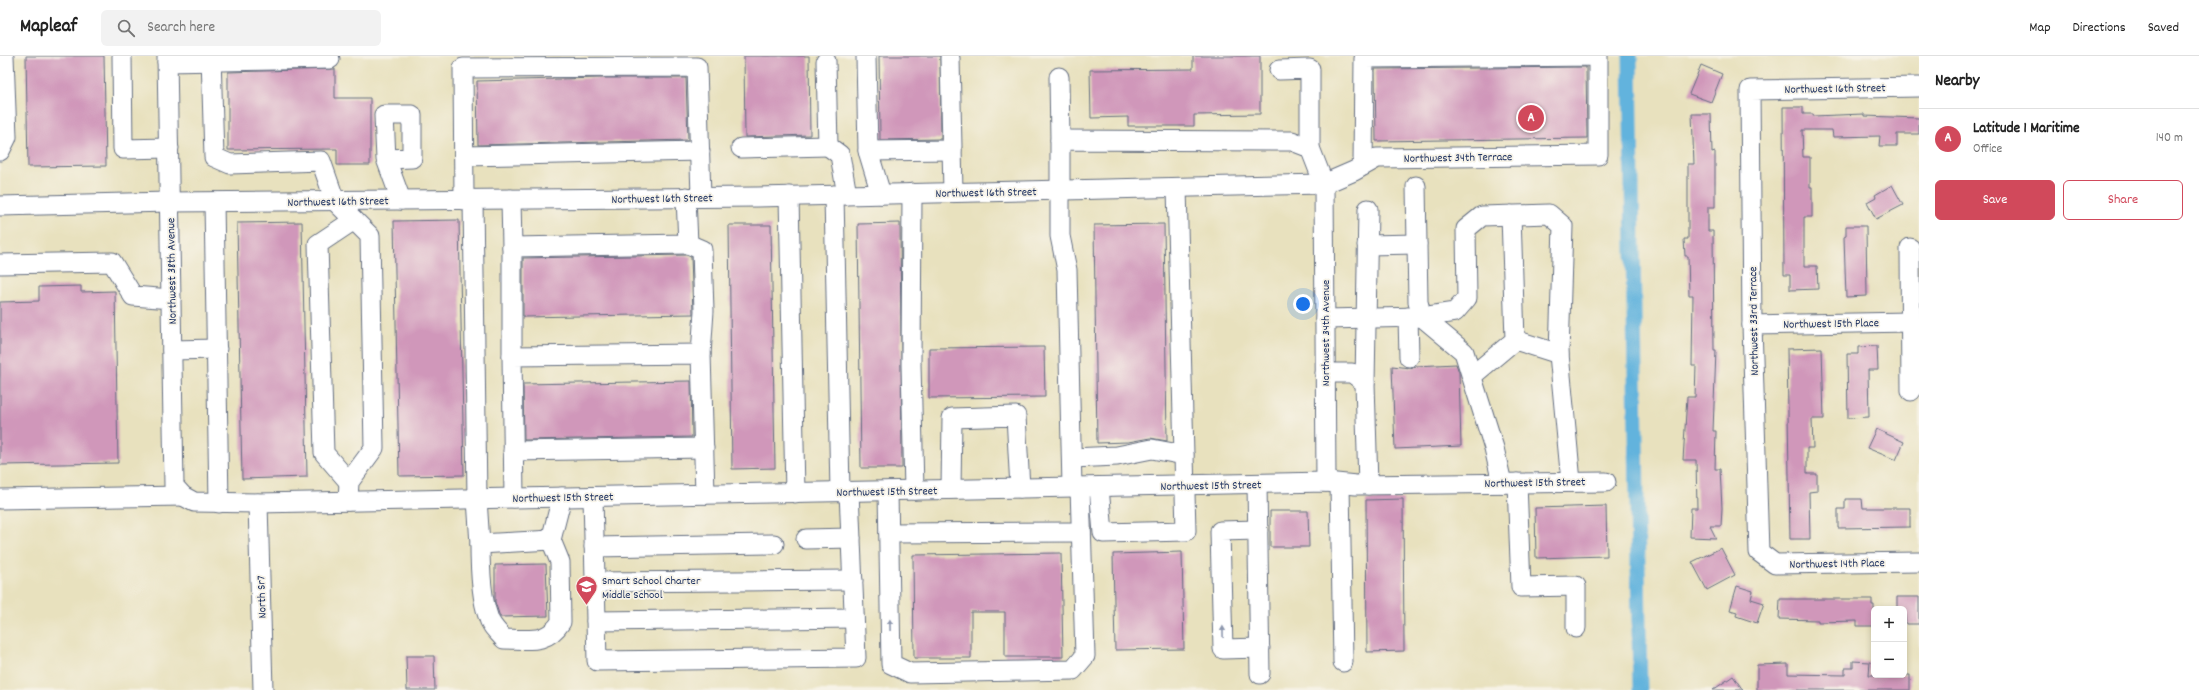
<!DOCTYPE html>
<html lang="en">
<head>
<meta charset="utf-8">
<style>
	:root { --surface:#fff; --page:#f2f2f2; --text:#222; --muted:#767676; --line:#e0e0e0; --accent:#d1495b }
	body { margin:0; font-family:Dekko,sans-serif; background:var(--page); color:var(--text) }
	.controls { position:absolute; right:12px; bottom:12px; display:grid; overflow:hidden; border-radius:6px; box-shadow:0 2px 6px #0003 }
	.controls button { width:36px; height:36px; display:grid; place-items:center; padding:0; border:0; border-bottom:1px solid var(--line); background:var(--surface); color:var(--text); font:20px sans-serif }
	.you { position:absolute; left:1303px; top:248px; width:14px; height:14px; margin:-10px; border:3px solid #fff; border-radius:50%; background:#1a73e8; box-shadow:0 0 0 6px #1a73e833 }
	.badge { display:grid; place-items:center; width:26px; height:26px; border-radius:50%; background:var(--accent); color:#fff; font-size:13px; font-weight:700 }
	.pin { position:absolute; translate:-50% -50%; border:2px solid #fff; box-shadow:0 1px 4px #0006 }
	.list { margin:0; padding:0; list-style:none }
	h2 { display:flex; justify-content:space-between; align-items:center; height:52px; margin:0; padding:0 16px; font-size:17px }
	h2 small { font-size:13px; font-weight:400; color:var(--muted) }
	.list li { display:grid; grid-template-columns:26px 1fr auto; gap:12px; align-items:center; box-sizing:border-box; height:60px; padding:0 16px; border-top:1px solid var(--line) }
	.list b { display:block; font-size:15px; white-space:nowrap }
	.list p { margin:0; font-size:13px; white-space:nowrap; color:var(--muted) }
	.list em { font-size:13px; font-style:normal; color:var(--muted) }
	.actions { display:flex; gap:8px; padding:12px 16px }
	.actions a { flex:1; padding:9px 0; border:1px solid var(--accent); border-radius:6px; text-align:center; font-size:14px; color:var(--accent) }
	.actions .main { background:var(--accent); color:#fff }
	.icon { flex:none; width:22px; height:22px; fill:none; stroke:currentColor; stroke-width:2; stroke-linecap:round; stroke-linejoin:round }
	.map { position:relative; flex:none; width:1919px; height:634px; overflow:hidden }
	header { display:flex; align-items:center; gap:24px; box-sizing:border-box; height:56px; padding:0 20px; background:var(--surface); border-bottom:1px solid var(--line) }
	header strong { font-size:19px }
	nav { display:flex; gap:22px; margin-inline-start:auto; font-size:14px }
	.search { width:280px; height:36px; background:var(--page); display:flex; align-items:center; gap:10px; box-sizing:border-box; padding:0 14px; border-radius:6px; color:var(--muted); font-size:15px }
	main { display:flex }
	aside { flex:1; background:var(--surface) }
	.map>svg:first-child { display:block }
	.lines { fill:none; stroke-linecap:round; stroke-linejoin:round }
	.canal { stroke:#62b3dd; stroke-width:15 }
	.building { fill:#d097ba }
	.minor-casing { stroke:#636d80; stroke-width:21 }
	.minor { stroke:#fff; stroke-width:19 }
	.oneway { fill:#8d97ae }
	.labels { text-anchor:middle; stroke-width:3.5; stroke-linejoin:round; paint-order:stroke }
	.street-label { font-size:12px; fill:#1b2f5e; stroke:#f7f3e8 }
	.poi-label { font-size:12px; fill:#1b2f5e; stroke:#f7f3e8; text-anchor:start }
</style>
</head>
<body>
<header>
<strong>Mapleaf</strong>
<div class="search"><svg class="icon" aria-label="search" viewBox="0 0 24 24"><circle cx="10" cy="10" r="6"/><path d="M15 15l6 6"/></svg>Search here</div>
<nav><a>Map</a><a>Directions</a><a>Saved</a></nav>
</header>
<main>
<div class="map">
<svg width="1919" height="634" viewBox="0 0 1919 634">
	<rect width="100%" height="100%" fill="#f7f3e8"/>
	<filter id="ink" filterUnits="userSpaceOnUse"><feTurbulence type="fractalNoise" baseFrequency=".025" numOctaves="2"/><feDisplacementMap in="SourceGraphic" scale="8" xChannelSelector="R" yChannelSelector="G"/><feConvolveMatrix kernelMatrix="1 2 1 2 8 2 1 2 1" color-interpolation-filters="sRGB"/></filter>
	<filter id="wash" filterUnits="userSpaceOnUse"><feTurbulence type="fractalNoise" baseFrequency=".012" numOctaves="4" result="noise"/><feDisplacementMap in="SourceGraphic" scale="16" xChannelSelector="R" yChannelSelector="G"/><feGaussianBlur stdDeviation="0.9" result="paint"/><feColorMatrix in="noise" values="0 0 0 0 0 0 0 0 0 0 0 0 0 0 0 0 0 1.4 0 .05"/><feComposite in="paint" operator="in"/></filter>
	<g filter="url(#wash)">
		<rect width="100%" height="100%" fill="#e8e1be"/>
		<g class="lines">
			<path class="canal" d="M1630,0L1640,634"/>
		</g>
		<g id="blocks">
			<g class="building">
				<path d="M26,0H104L106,110L28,111Z"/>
				<path d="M744,0H809L810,79L745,81Z"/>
				<path d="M879,0H940L941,83L880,84Z"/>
				<path d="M1193,0H1260V58L1194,59V70H1128V61L1091,62L1090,14L1193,13Z"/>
				<path d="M1701,9L1722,18L1711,46L1689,38Z"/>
				<path d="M1586,11L1587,82L1376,85L1375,13Z"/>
				<path d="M335,13V42H370V109H337V93L228,94V16Z"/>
				<path d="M601,22H686L688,84L478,89L477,25Z"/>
				<path d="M1783,51H1803V58H1813V60L1864,58V60L1919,62V78H1897V90H1879L1880,80L1833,81L1832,74H1802L1803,101H1810V131H1812V161H1804V210H1817L1818,233L1790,234V219H1784Z"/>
				<path d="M1692,58H1711L1712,97L1715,96V151H1708V175H1713L1714,294H1716L1713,375H1716L1715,413H1720L1722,452L1721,470H1710L1716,482L1690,481L1691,452H1697L1696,404H1683L1687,341H1695L1696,310H1692L1693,239H1689L1688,200H1685L1684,183H1688V108H1694Z"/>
				<path d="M1892,129L1903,149L1876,163L1867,146L1876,141L1875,139Z"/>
				<path d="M459,164L464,419L399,420L394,165Z"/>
				<path d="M302,166L307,421L242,423L237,167Z"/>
				<path d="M900,167L902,412H861L858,168Z"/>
				<path d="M1164,168L1167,385L1150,382L1128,386L1097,387L1094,169Z"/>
				<path d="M729,169H771L775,412L732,413Z"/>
				<path d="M1846,170H1866L1867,240L1846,241L1844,181L1846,180Z"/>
				<path d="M686,199L691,201L693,258L523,261V202Z"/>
				<path d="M81,230V236L115,235L118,407L0,409V246L39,245V231Z"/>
				<path d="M1877,290L1878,314H1868L1869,361L1848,362L1847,298H1858V291Z"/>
				<path d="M1044,291L1045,341L929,342V292Z"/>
				<path d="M1822,292L1824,363H1812L1813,392H1807V418H1817V435L1809,436L1810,483H1790L1787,293Z"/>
				<path d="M1456,308L1459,316L1461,390L1395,393L1392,310L1410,312L1416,310Z"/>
				<path d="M691,325L692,381L524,384L523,328Z"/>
				<path d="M1876,373L1904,386L1896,404L1867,392Z"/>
				<path d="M1403,443L1404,595L1367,596L1366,444Z"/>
				<path d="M1845,443H1862L1863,452H1910V471L1838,472V453H1845Z"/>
				<path d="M1606,450L1607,500L1536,502L1535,452Z"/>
				<path d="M1270,455H1308L1309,491H1270Z"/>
				<path d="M1721,492L1735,519L1707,534L1692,506Z"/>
				<path d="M1182,496L1184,593L1115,594L1113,498Z"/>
				<path d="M1061,497L1063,601H1005V556H971V602H914L913,499Z"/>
				<path d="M546,508L548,560L500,561L495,546V509Z"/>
				<path d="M1737,530L1753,535L1751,543L1764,547L1757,567L1736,560L1737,556L1730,554Z"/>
				<path d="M1897,541H1919V568H1906L1904,553H1897Z"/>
				<path d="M1780,543H1872V549H1874V570H1857V565L1818,566V564L1779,563Z"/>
				<path d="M406,600H434L435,634H407Z"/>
				<path d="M1853,605L1870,606L1869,619H1910V634H1757V609L1788,608V618L1845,619V612H1853Z"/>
				<path d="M1733,620L1743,634H1713Z"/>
			</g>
		</g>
	</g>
	<g filter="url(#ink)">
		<use href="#blocks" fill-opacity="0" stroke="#636d80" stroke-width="1"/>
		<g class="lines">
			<defs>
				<g id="minor">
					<path d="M122,0L123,93L169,92"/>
					<path d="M167,0L174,430L183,440L194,446L258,447L1326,426L1356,429L1606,426"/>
					<path d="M211,0L214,101L230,108L321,105L335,145L370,180L374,392L349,426L348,445"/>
					<path d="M866,1L868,95L952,94"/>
					<path d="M950,2L953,136"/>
					<path d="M826,5L828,90L840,99L847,139"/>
					<path d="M167,6L330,3"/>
					<path d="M1279,14L1310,13V92L1324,128L1326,426"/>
					<path d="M1059,21L1060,84"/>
					<path d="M1919,31L1750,34L1752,269L1759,496L1775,508L1919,506"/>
					<path d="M741,92L828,90"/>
					<path d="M0,95L7,81L4,0"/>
					<path d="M868,95L881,138"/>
					<path d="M464,100L700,95"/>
					<path d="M386,103L412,102V59H384L386,103L401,144"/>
					<path d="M1416,130L1418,246L1422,261L1455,256L1467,242L1466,173L1482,160L1549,158L1563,170L1559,298L1571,426"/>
					<path d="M912,137L911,308L914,434"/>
					<path d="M834,139L840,436"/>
					<path d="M789,140L795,437"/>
					<path d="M511,143L512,191L688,188L686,141"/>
					<path d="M464,144L463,12L697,11L701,141"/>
					<path d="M473,144L477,443L480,488L551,484L562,441"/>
					<path d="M214,146L219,447"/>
					<path d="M0,150L169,146L757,141L1324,128L1354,115L1377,102L1598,99V0L1364,2L1363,110"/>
					<path d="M688,188L702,194L704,255L701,298"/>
					<path d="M1367,189L1417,188"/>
					<path d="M1910,192L1911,335"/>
					<path d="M0,208L112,206L133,240L171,243"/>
					<path d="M1408,261L1409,301"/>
					<path d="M1325,263L1422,261L1464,296L1494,392L1502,427"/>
					<path d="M1752,269L1910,266"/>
					<path d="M1515,284L1559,298"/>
					<path d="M172,294L217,293"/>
					<path d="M512,300V191"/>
					<path d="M1325,317H1352L1365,327L1368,429"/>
					<path d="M1472,320L1515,284L1511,159"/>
					<path d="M1365,327L1368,153"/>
					<path d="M513,395L704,392"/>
					<path d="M1072,402L1117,400L1152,393L1184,399"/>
					<path d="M349,426L324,397L318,188L354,164"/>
					<path d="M1517,427L1521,531L1576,530V572"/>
					<path d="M1257,428L1260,618"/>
					<path d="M1340,428L1343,606"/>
					<path d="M1072,431L1067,214L1060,180V84L1292,85L1310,92"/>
					<path d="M1099,431L1103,477L1186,475L1177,132"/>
					<path d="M951,433L952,362L1016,360L1020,432"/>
					<path d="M888,435L891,608L910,617L1073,614L1085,600L1080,431"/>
					<path d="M593,441L597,605L856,602L849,436"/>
					<path d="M514,442L512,300L701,298L705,438"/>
					<path d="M0,443L183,440"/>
					<path d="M258,447L263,634"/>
					<path d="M1258,474L1220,475L1223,593L1260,592"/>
					<path d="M889,477L1081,476"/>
					<path d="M806,483L851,482"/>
					<path d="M480,488C480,508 481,541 488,560C490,569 498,576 504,583C528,583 546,589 561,566L560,506L551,484"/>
					<path d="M594,491L774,488"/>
					<path d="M595,526L853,524"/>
					<path d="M596,565L854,562"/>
				</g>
			</defs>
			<use href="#minor" class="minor-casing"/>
			<use href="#minor" class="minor"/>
		</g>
		<defs><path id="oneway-solid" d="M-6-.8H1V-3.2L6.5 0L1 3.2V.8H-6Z"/></defs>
		<g class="oneway">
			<use href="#oneway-solid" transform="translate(890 569) rotate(-91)"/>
			<use href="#oneway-solid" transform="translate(1223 576) rotate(-91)"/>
		</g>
	</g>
	<defs>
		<symbol id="school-pin" viewBox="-11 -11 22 30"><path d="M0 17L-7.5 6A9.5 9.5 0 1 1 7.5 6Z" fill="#d1495b" stroke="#f7f3e8"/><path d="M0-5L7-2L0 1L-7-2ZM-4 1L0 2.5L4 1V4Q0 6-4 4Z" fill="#fff"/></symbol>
	</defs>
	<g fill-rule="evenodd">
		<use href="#school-pin" x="574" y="518" width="25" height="34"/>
	</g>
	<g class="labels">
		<g class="street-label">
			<text transform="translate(1835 32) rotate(-1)" y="4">Northwest 16th Street</text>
			<text transform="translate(1458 101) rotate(-1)" y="4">Northwest 34th Terrace</text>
			<text transform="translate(986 136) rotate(-1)" y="4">Northwest 16th Street</text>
			<text transform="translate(662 142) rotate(-1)" y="4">Northwest 16th Street</text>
			<text transform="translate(338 145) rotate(-1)" y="4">Northwest 16th Street</text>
			<text transform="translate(171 215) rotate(-91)" y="4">Northwest 38th Avenue</text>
			<text transform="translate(1753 265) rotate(-91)" y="4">Northwest 33rd Terrace</text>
			<text transform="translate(1831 267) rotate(-1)" y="4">Northwest 15th Place</text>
			<text transform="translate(1325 277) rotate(-90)" y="4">Northwest 34th Avenue</text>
			<text transform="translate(1535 426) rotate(-1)" y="4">Northwest 15th Street</text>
			<text transform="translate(1211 429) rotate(-1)" y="4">Northwest 15th Street</text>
			<text transform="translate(887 435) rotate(-1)" y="4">Northwest 15th Street</text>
			<text transform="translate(563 441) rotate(-1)" y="4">Northwest 15th Street</text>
			<text transform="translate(1837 507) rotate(-1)" y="4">Northwest 14th Place</text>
			<text transform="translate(261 541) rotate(-92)" y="4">North Sr7</text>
		</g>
		<g class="poi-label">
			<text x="602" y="528">Smart School Charter<tspan x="602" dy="14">Middle School</tspan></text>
		</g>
	</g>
</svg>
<div class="controls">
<button>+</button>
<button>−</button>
</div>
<div class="you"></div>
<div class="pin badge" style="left:1531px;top:62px">A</div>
</div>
<aside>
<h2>Nearby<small></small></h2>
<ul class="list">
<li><span class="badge">A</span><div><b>Latitude 1 Maritime</b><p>Office</p></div><em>140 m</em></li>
</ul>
<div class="actions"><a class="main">Save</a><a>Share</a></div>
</aside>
</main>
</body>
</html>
